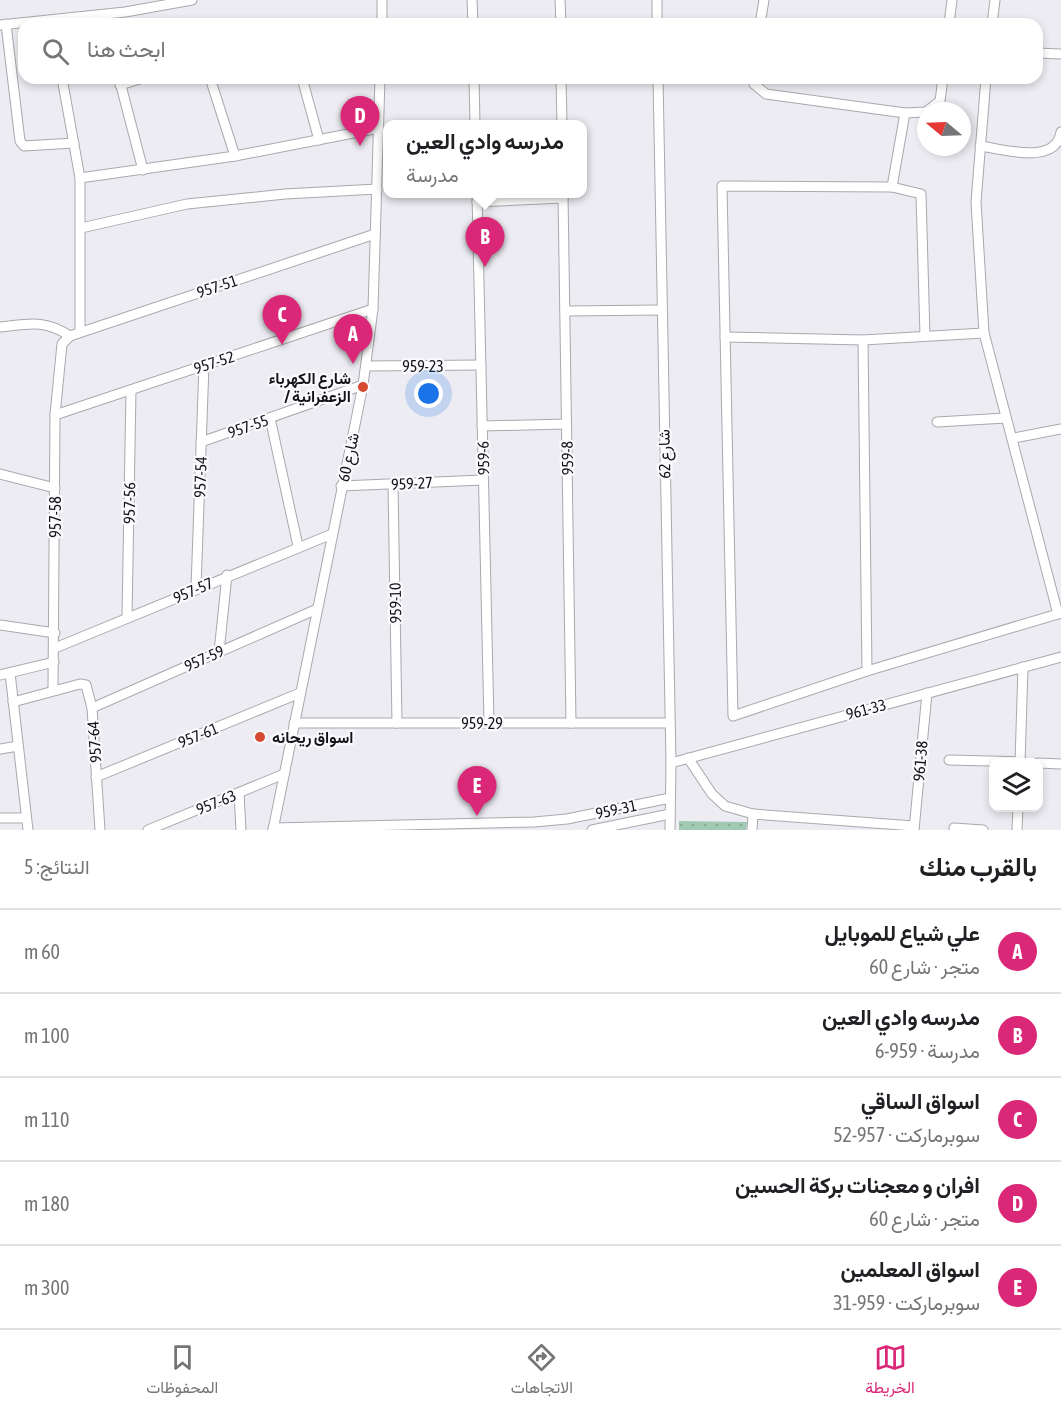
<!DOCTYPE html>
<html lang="ar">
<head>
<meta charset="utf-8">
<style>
	:root { --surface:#fff; --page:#f6f6f6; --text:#202124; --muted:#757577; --line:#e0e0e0; --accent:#db2777 }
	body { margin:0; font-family:"Asap Condensed",Vazirmatn,sans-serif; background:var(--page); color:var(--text); direction:rtl }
	.controls { position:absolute; right:18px; bottom:18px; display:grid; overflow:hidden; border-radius:12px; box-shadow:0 3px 9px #0003 }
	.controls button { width:54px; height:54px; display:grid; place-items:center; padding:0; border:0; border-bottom:2px solid var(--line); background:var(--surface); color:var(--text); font:30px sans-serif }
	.compass { position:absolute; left:917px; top:102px; width:54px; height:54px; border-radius:50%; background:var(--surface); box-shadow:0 3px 9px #0003; rotate:289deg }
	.you { position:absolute; left:429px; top:394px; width:21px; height:21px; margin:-15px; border:4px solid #fff; border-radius:50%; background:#1a73e8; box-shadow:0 0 0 9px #1a73e833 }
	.badge { display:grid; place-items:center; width:39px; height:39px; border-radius:50%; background:var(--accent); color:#fff; font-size:20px; font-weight:700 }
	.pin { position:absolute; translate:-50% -50px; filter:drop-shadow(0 2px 3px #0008) }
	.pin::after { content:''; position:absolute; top:32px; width:21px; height:18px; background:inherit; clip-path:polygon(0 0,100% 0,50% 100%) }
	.popup { position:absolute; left:383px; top:120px; width:204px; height:78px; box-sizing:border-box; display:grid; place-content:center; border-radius:12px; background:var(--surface); filter:drop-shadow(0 2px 4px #0005); font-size:20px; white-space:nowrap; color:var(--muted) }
	.popup b { font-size:22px; color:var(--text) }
	.popup::after { content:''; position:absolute; left:50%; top:100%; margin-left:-12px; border:12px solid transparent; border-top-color:var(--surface) }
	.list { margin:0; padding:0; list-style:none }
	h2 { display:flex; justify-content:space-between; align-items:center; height:78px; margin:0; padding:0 24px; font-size:26px }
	h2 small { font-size:20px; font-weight:400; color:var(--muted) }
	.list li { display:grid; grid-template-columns:39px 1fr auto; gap:18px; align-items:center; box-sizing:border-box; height:84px; padding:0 24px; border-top:2px solid var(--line) }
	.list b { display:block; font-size:22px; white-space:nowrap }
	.list p { margin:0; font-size:20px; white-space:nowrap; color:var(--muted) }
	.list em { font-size:20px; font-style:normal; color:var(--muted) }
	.icon { flex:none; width:33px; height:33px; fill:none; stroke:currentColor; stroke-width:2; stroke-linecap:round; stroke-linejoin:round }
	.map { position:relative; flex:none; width:1061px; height:830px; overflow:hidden; direction:ltr }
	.search { position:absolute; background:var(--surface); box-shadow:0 3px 9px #0003; left:18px; right:18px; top:18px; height:66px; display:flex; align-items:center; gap:15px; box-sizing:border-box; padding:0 21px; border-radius:18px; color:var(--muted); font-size:22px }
	.sheet { height:498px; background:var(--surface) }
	nav { display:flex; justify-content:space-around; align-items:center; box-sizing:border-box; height:84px; border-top:2px solid var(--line); background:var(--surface); font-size:16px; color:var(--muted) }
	nav a { display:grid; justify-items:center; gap:3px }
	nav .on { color:var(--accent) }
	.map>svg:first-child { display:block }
	.grass { fill:url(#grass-dots) }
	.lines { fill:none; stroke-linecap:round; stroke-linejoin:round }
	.minor-casing { stroke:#a9a8ae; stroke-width:11 }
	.minor { stroke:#fff; stroke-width:9 }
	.poi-dot { fill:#d54a30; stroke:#fafafe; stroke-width:2 }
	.labels { text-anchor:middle; stroke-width:4.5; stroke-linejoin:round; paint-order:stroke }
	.street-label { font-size:16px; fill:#141416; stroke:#fafafe }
	.poi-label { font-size:16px; font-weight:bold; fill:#141416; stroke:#fafafe; text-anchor:end }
</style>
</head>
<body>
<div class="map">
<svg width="1061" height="830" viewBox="0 0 1061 830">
	<defs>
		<pattern id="grass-dots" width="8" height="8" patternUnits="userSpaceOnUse" patternTransform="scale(1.5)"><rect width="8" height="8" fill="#a2c9b4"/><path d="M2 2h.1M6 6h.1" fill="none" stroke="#8bac9a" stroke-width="1.8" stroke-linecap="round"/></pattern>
	</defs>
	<rect width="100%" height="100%" fill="#edecf2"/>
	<path class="grass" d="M679,821L747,822L746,830H679Z"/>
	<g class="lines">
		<defs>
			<g id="minor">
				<path d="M472,0L473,24"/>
				<path d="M560,0L561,24"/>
				<path d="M657,0V24"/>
				<path d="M6,24L20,141L24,146L74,143"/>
				<path d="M382,24V0"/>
				<path d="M760,24L764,0"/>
				<path d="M949,24L952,0"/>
				<path d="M992,24L995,0"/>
				<path d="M0,25L125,12L192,0"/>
				<path d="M1037,53L1061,54"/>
				<path d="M62,78L80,178V332"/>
				<path d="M119,78L143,170"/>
				<path d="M210,78L235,156"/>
				<path d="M302,78L319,140"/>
				<path d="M474,78L475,124"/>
				<path d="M561,78L562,124"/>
				<path d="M658,78L671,763L670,830"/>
				<path d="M753,78L754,84L766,94L905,113L926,112"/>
				<path d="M986,78L976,202L984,333L1058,614"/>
				<path d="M120,85L143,78"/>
				<path d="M927,111L940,101L943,78"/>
				<path d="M980,146C1003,149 1056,166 1061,132"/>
				<path d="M80,178L235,156L379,128"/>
				<path d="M892,187L905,113"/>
				<path d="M477,194L489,723"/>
				<path d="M563,194L571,723"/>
				<path d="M477,202L563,198"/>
				<path d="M81,228L187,204L285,194L377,189"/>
				<path d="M565,311L661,310"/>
				<path d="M0,327C29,324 44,319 70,336"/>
				<path d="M925,336L921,194L892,187L722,186L733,716L867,671L1061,613"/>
				<path d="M725,337L863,340L984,333"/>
				<path d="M863,340L867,671"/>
				<path d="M366,366L481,365"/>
				<path d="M55,415L373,309"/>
				<path d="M270,418L298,546"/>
				<path d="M937,422L1006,418"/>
				<path d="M482,426L566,424"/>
				<path d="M1014,438L1061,429"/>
				<path d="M201,442L363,385"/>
				<path d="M0,474L55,488"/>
				<path d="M393,484L397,723"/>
				<path d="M341,486L483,480"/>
				<path d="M196,588L204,365"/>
				<path d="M127,617L131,390"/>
				<path d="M0,625L55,633"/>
				<path d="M55,648L332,534"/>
				<path d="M219,652L227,575"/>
				<path d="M10,673L28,830"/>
				<path d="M0,675L54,662"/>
				<path d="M56,690L53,687L55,415L62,344L70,336L375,234"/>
				<path d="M13,702L80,684L86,685L92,708L100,830"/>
				<path d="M92,708L317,609"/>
				<path d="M294,723H670"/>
				<path d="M0,749L18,746"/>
				<path d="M688,758L712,794L725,806L753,814"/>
				<path d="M949,760L1023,762"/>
				<path d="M1020,762L1023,667"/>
				<path d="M671,763L1061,657"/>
				<path d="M1038,763L1061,764"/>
				<path d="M96,777L300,693"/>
				<path d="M239,793L241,830"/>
				<path d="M0,818H26"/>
				<path d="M273,828L534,822L567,819L670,798"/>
				<path d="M954,828L983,830"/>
				<path d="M148,830L284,774"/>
				<path d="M273,830L363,385L373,309L380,78"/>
				<path d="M592,830L670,814"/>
				<path d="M752,830L753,814L914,826"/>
				<path d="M914,830L927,693"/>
				<path d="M1017,830L1018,808"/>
			</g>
		</defs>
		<use href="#minor" class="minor-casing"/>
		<use href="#minor" class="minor"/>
	</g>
	<g class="poi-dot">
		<circle cx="363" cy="387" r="6"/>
		<circle cx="260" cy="737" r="6"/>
	</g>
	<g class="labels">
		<g class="street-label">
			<text transform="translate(217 286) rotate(-18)" y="6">957-51</text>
			<text transform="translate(214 362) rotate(-18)" y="6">957-52</text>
			<text x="423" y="372">959-23</text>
			<text transform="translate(248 426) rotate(-19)" y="6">957-55</text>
			<text transform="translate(664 454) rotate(-91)" y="6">شارع 62</text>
			<text transform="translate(348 457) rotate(-78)" y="6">شارع 60</text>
			<text transform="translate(483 458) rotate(-91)" y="6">959-6</text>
			<text transform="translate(567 458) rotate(-91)" y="6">959-8</text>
			<text transform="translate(200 477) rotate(-88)" y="6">957-54</text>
			<text transform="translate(412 483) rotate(-3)" y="6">959-27</text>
			<text transform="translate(129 503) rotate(-89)" y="6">957-56</text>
			<text transform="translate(55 517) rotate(-90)" y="6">957-58</text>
			<text transform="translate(193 590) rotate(-23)" y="6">957-57</text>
			<text transform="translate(395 603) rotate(-91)" y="6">959-10</text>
			<text transform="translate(204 658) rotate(-24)" y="6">957-59</text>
			<text transform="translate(866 709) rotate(-15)" y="6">961-33</text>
			<text x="482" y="729">959-29</text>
			<text transform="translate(198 735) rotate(-22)" y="6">957-61</text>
			<text transform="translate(94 742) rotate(-94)" y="6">957-64</text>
			<text transform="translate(920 761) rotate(-85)" y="6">961-38</text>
			<text transform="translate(216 802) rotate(-22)" y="6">957-63</text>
			<text transform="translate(616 809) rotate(-12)" y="6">959-31</text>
		</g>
		<g class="poi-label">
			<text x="351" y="384">شارع الكهرباء<tspan x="351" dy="18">/ الزعفرانية</tspan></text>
			<text x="272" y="743" text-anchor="start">اسواق ريحانه</text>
		</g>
	</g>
</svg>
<div class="controls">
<button><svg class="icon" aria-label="layers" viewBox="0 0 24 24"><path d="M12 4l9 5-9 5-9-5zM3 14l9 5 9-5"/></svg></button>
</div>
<svg class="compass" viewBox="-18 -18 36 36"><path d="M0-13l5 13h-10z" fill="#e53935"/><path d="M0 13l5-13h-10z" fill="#757577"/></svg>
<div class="you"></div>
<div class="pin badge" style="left:353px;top:364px">A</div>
<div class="pin badge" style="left:485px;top:267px">B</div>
<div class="popup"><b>مدرسه وادي العين</b>مدرسة</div>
<div class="pin badge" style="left:282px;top:345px">C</div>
<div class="pin badge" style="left:360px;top:146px">D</div>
<div class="pin badge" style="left:477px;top:816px">E</div>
<div class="search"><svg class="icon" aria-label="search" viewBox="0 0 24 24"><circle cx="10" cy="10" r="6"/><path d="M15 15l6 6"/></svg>ابحث هنا</div>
</div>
<section class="sheet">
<h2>بالقرب منك<small>النتائج: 5</small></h2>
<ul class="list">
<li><span class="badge">A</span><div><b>علي شياع للموبايل</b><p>متجر · شارع 60</p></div><em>60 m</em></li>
<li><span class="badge">B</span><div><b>مدرسه وادي العين</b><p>مدرسة · 959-6</p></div><em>100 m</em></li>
<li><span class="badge">C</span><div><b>اسواق الساقي</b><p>سوبرماركت · 957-52</p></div><em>110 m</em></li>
<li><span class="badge">D</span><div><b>افران و معجنات بركة الحسين</b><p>متجر · شارع 60</p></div><em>180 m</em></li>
<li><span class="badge">E</span><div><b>اسواق المعلمين</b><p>سوبرماركت · 959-31</p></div><em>300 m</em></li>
</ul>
</section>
<nav>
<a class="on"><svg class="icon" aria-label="map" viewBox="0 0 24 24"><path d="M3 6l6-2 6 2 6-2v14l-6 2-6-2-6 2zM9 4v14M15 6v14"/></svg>الخريطة</a>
<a><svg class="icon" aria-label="directions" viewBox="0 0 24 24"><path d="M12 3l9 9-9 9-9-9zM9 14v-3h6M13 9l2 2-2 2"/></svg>الاتجاهات</a>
<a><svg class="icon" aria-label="saved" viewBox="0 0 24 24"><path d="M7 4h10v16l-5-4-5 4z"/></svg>المحفوظات</a>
</nav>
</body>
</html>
